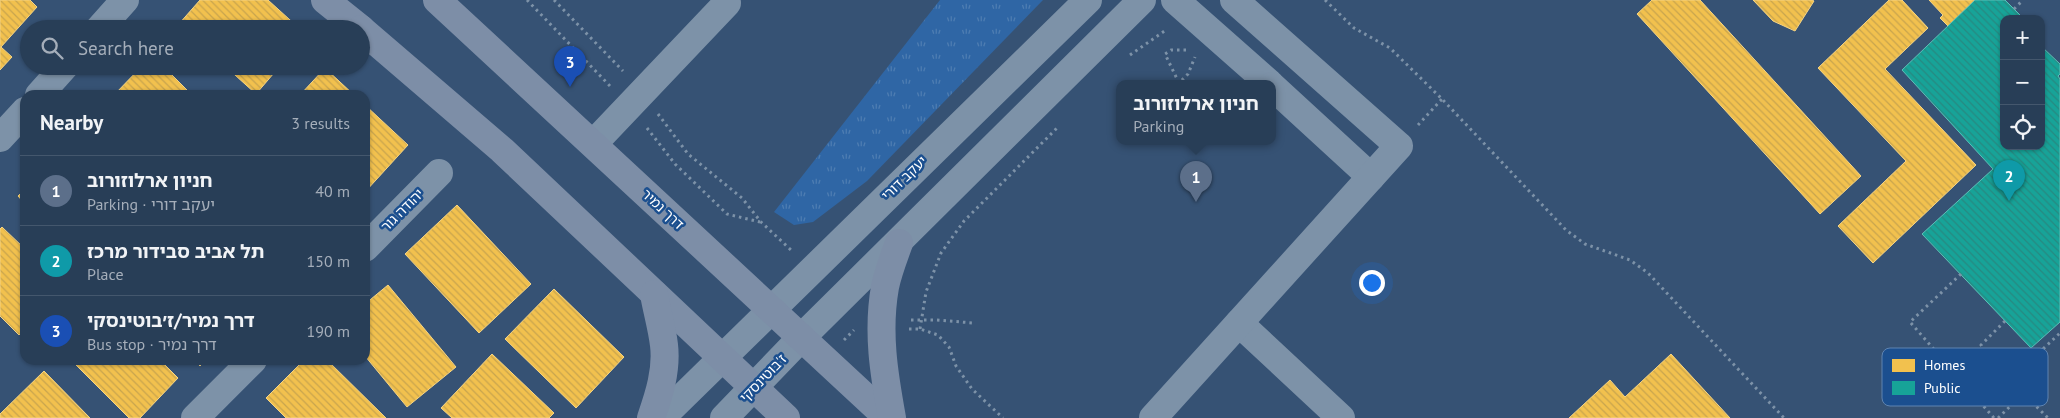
<!DOCTYPE html>
<html lang="en">
<head>
<meta charset="utf-8">
<style>
	:root { --surface:#283e57; --page:#30455d; --text:#f1f3f6; --muted:#a5aeba; --line:#44576d; --accent:#e797bd }
	body { margin:0; font-family:"PT Sans","Noto Sans Hebrew",sans-serif; background:var(--page); color:var(--text) }
	.controls { position:absolute; right:15px; top:15px; display:grid; overflow:hidden; border-radius:10px; box-shadow:0 1px 4px #0004 }
	.controls button { width:45px; height:45px; display:grid; place-items:center; padding:0; border:0; border-bottom:1px solid var(--line); background:var(--surface); color:var(--text); font:25px sans-serif }
	.you { position:absolute; left:1371px; top:282px; width:18px; height:18px; margin:-12px; border:4px solid #fff; border-radius:50%; background:#1a73e8; box-shadow:0 0 0 8px #1a73e833 }
	.badge { display:grid; place-items:center; width:32px; height:32px; border-radius:50%; background:var(--accent); color:#fff; font-size:16px; font-weight:700 }
	.pin { position:absolute; translate:-50% -41px; filter:drop-shadow(0 1px 2px #0008) }
	.pin::after { content:''; position:absolute; top:26px; width:18px; height:15px; background:inherit; clip-path:polygon(0 0,100% 0,50% 100%) }
	.popup { position:absolute; left:1116px; top:80px; width:160px; height:65px; box-sizing:border-box; display:grid; place-content:center; border-radius:10px; background:var(--surface); filter:drop-shadow(0 1px 4px #0005); font-size:16px; white-space:nowrap; color:var(--muted) }
	.popup b { font-size:19px; color:var(--text) }
	.popup::after { content:''; position:absolute; left:50%; top:100%; margin-left:-10px; border:10px solid transparent; border-top-color:var(--surface) }
	.list { margin:0; padding:0; list-style:none }
	h2 { display:flex; justify-content:space-between; align-items:center; height:65px; margin:0; padding:0 20px; font-size:21px }
	h2 small { font-size:16px; font-weight:400; color:var(--muted) }
	.list li { display:grid; grid-template-columns:32px 1fr auto; gap:15px; align-items:center; box-sizing:border-box; height:70px; padding:0 20px; border-top:1px solid var(--line) }
	.list b { display:block; font-size:19px; white-space:nowrap }
	.list p { margin:0; font-size:16px; white-space:nowrap; color:var(--muted) }
	.list em { font-size:16px; font-style:normal; color:var(--muted) }
	.icon { flex:none; width:28px; height:28px; fill:none; stroke:currentColor; stroke-width:2; stroke-linecap:round; stroke-linejoin:round }
	.map { position:relative; flex:none; width:2060px; height:418px; overflow:hidden }
	.search { position:absolute; background:var(--surface); box-shadow:0 1px 4px #0004; left:20px; top:20px; width:350px; height:55px; display:flex; align-items:center; gap:12px; box-sizing:border-box; padding:0 18px; border-radius:28px; color:var(--muted); font-size:19px }
	.panel { position:absolute; background:var(--surface); box-shadow:0 1px 4px #0004; left:20px; top:90px; width:350px; height:275px; border-radius:15px }
	.map>svg:first-child { display:block }
	.grass { fill:url(#grass-tufts) }
	.homes { fill:url(#homes-back-hatch); stroke:#f6d483 }
	.public { fill:url(#public-back-hatch); stroke:#5dbfb7 }
	.lines { fill:none; stroke-linecap:round; stroke-linejoin:round }
	.path { stroke:#7d92a8; stroke-width:3; stroke-dasharray:2.5 4; stroke-linecap:butt }
	.minor { stroke:#7d92a8; stroke-width:28 }
	.major { stroke:#7d8ea7; stroke-width:28 }
	.labels { text-anchor:middle; stroke-width:5; stroke-linejoin:round; paint-order:stroke }
	.street-label { font-size:14px; fill:#fff; stroke:#1b4f8f }
	.key { fill:#1b4f8f; stroke:#5f84b1; stroke-width:1 }
	.key-label { font-size:14px; fill:#fff }
</style>
</head>
<body>
<div class="map">
<svg width="2060" height="418" viewBox="0 0 2060 418">
	<defs>
		<pattern id="grass-tufts" width="24" height="20" patternUnits="userSpaceOnUse" patternTransform="scale(1.25)"><rect width="24" height="20" fill="#2f66a5"/><path d="M3 7l-1-3M5 7V3M7 7l1-3M15 17l-1-3M17 17v-4M19 17l1-3" fill="none" stroke="#4e7db2"/></pattern>
		<pattern id="homes-back-hatch" width="6" height="6" patternUnits="userSpaceOnUse" patternTransform="scale(1.25)"><rect width="6" height="6" fill="#f2c14e"/><path d="M-1 5l2 2M0 0l6 6M5-1l2 2" fill="none" stroke="#c8a44e"/></pattern>
		<pattern id="public-back-hatch" width="6" height="6" patternUnits="userSpaceOnUse" patternTransform="scale(1.25)"><rect width="6" height="6" fill="#17a398"/><path d="M-1 5l2 2M0 0l6 6M5-1l2 2" fill="none" stroke="#278981"/></pattern>
	</defs>
	<rect width="100%" height="100%" fill="#365274"/>
	<path class="grass" d="M940,0H1043L867,181L813,222L794,225L774,212Z"/>
	<g class="homes">
		<path d="M0,0H30L37,7L1,47L12,57L0,70Z"/>
		<path d="M200,0H268L300,29H183L178,25Z"/>
		<path d="M1652,0H1700L1861,176L1820,214L1637,14Z"/>
		<path d="M1753,0H1812L1814,1L1795,31L1773,21Z"/>
		<path d="M1889,0H1902L1928,28L1885,69L1976,165L1873,263L1838,226L1906,161L1818,68Z"/>
		<path d="M1929,0H1975L1948,26L1940,18L1943,15Z"/>
		<path d="M142,66H163L192,95H114Z"/>
		<path d="M225,66H280L256,94Z"/>
		<path d="M325,68L354,95H300Z"/>
		<path d="M365,105L408,145L365,192Z"/>
		<path d="M25,189V204L18,196Z"/>
		<path d="M457,205L531,284L479,333L405,254Z"/>
		<path d="M2,227L25,249V329L19,335L0,316V229Z"/>
		<path d="M388,285L456,367L407,407L365,356V304Z"/>
		<path d="M554,289L624,357L576,408L505,339Z"/>
		<path d="M492,354L554,413L549,418H452L441,408Z"/>
		<path d="M1671,354L1730,418H1569L1610,380L1625,397Z"/>
		<path d="M71,360H160L178,378L140,418H129Z"/>
		<path d="M194,360H206L200,366Z"/>
		<path d="M304,360H327L386,418H286L266,398Z"/>
		<path d="M44,371L90,418H0V414Z"/>
	</g>
	<path class="public" d="M1975,0H2005L2024,19H2004V146H2041V46L2060,64V74L2058,76L2060,79V322L2031,348L1922,234L1993,169L1902,70Z"/>
	<g class="lines">
		<g class="path">
			<path d="M527,0L610,86"/>
			<path d="M554,0L623,71"/>
			<path d="M1325,0L1354,28L1390,48L1442,99L1566,230L1585,244L1630,260L1648,273L1784,418"/>
			<path d="M2014,9L2023,0"/>
			<path d="M1186,50H1171L1165,54L1179,83L1188,74L1195,57"/>
			<path d="M1130,55L1166,30"/>
			<path d="M658,114L688,154L742,198L761,222L791,250"/>
			<path d="M1418,125L1442,99"/>
			<path d="M647,128L675,164L727,214L760,222"/>
			<path d="M1961,274L1910,322L1994,418"/>
			<path d="M911,320H937L973,323"/>
			<path d="M2005,321L1981,345L2010,380L2048,418"/>
			<path d="M909,329H920L938,335L949,347L956,366L972,389L1003,418"/>
			<path d="M920,329L926,292L941,253L964,221L1057,128"/>
			<path d="M844,340L854,330"/>
			<path d="M2010,380L2060,333"/>
			<path d="M1998,418L2023,394"/>
		</g>
		<g class="minor">
			<path d="M1175,0L1269,83"/>
			<path d="M99,29L125,0"/>
			<path d="M1272,86L1371,177"/>
			<path d="M39,95L65,66"/>
			<path d="M0,138L25,111"/>
			<path d="M594,143L727,3"/>
			<path d="M365,248L439,173"/>
			<path d="M1239,323L1341,418"/>
			<path d="M195,418L253,360"/>
			<path d="M661,418L1088,0"/>
			<path d="M724,418L801,338L1142,0"/>
			<path d="M1153,418L1399,146L1234,0"/>
		</g>
		<g class="major">
			<path d="M325,0L361,29"/>
			<path d="M437,0L888,418"/>
			<path d="M361,29L502,150L786,418"/>
			<path d="M651,418C659,395 667,370 664,345C662,328 657,311 654,294"/>
			<path d="M892,418C884,374 877,332 885,287C888,272 894,257 899,243"/>
		</g>
	</g>
	<g class="labels">
		<g class="street-label">
			<text transform="translate(904 178) rotate(-44)" y="5">יעקב דורי</text>
			<text transform="translate(663 209) rotate(43)" y="5">דרך נמיר</text>
			<text transform="translate(402 210) rotate(-45)" y="5">יהודה גור</text>
			<text transform="translate(763 378) rotate(-46)" y="5">ז'בוטינסקי</text>
		</g>
	</g>
	<rect x="1882" y="348" width="166" height="58" rx="8" class="key"/>
	<rect x="1892" y="359" width="23" height="13" fill="#f2c14e"/>
	<rect x="1892" y="381" width="23" height="14" fill="#17a398"/>
	<g class="key-label">
		<text x="1924" y="370">Homes</text>
		<text x="1924" y="393">Public</text>
	</g>
</svg>
<div class="controls">
<button>+</button>
<button>−</button>
<button><svg class="icon" aria-label="locate" viewBox="0 0 24 24"><circle cx="12" cy="12" r="6"/><path d="M12 2v4M12 18v4M2 12h4M18 12h4"/></svg></button>
</div>
<div class="you"></div>
<div class="pin badge" style="left:1196px;top:202px;background:#5c6f8a">1</div>
<div class="popup"><b>חניון ארלוזורוב</b>Parking</div>
<div class="pin badge" style="left:2009px;top:201px;background:#0f9aa8">2</div>
<div class="pin badge" style="left:570px;top:87px;background:#1a4fb4">3</div>
<div class="search"><svg class="icon" aria-label="search" viewBox="0 0 24 24"><circle cx="10" cy="10" r="6"/><path d="M15 15l6 6"/></svg>Search here</div>
<section class="panel">
<h2>Nearby<small>3 results</small></h2>
<ul class="list">
<li><span class="badge" style="background:#5c6f8a">1</span><div><b>חניון ארלוזורוב</b><p>Parking · יעקב דורי</p></div><em>40 m</em></li>
<li><span class="badge" style="background:#0f9aa8">2</span><div><b>תל אביב סבידור מרכז</b><p>Place</p></div><em>150 m</em></li>
<li><span class="badge" style="background:#1a4fb4">3</span><div><b>דרך נמיר/ז׳בוטינסקי</b><p>Bus stop · דרך נמיר</p></div><em>190 m</em></li>
</ul>
</section>
</div>
</body>
</html>
